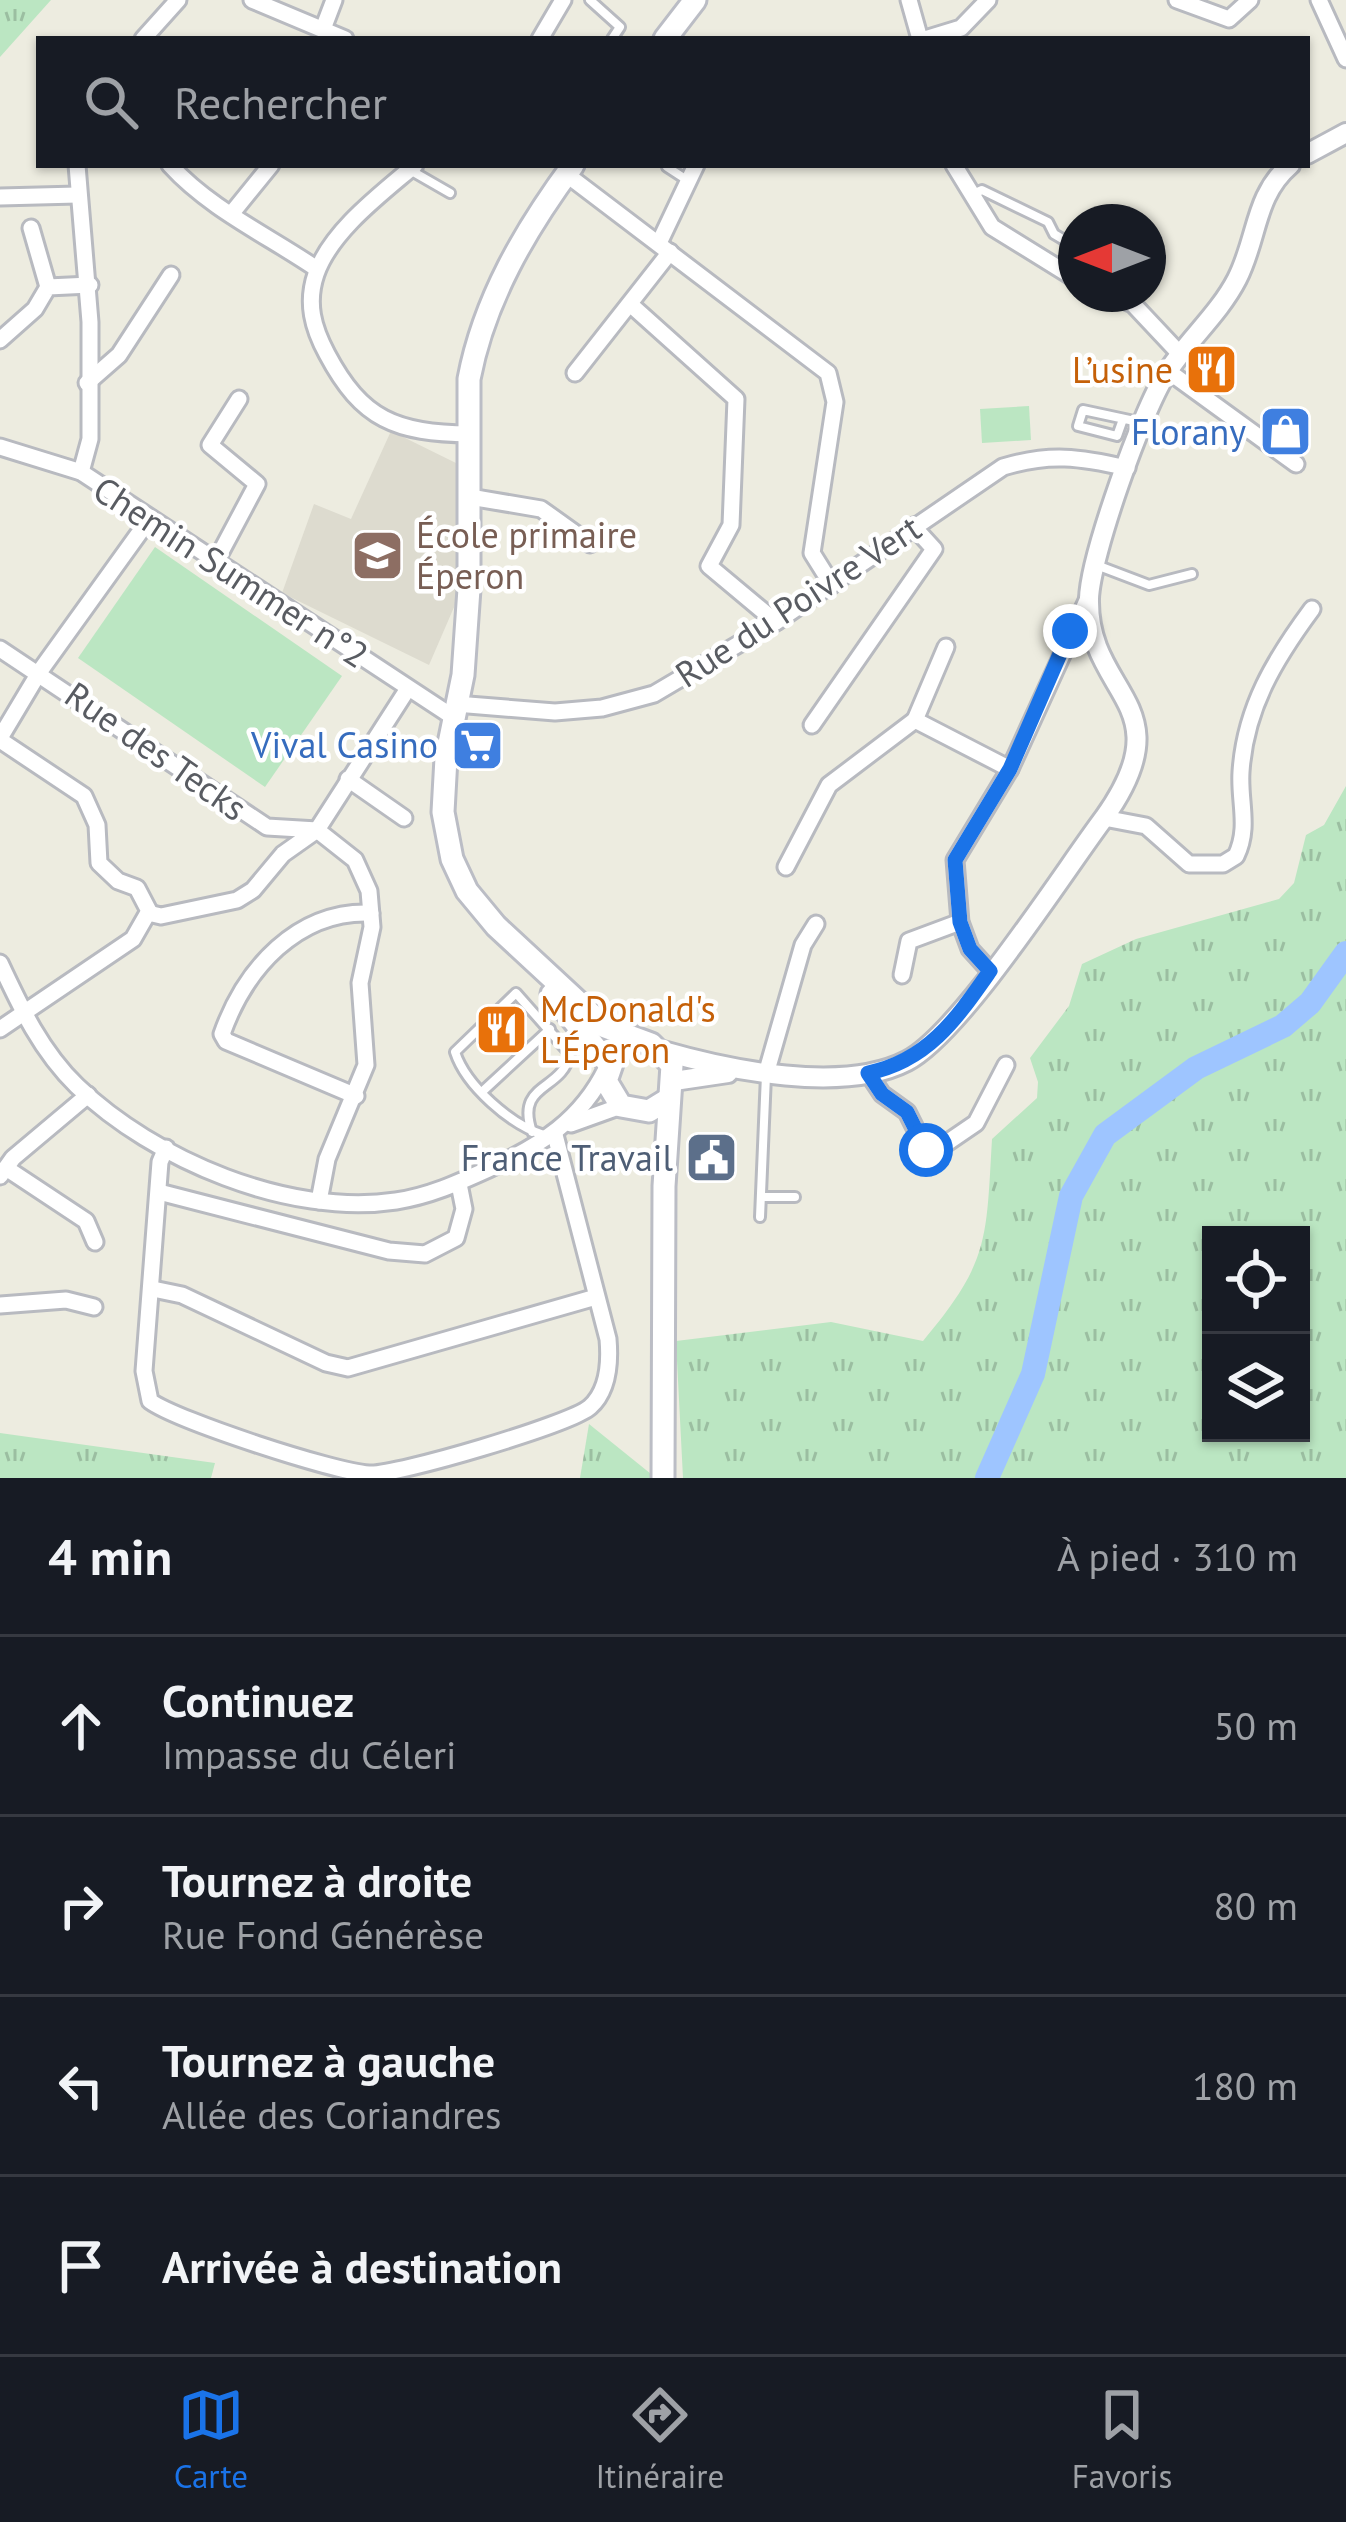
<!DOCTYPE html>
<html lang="fr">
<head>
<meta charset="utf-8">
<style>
	:root { --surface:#171b24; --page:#242831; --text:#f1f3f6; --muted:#9ea1a6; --line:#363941; --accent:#1a73e8 }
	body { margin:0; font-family:"PT Sans",sans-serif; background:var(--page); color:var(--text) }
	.controls { position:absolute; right:36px; bottom:36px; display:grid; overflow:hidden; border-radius:0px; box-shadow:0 3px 9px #0004 }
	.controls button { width:108px; height:108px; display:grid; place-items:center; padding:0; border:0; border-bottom:3px solid var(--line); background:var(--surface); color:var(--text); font:60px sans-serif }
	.compass { position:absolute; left:1058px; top:204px; width:108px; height:108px; border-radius:50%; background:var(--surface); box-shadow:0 3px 9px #0004; rotate:270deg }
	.stop { position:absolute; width:36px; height:36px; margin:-27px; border:9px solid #1a73e8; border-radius:50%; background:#fff }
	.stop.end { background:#1a73e8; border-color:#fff; box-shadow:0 3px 12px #0008 }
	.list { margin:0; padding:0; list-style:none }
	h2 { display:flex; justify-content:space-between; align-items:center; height:156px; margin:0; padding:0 48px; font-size:51px }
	h2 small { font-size:39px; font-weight:400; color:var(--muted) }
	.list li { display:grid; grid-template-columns:78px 1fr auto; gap:36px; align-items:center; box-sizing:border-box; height:180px; padding:0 48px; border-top:3px solid var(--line) }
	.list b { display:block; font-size:45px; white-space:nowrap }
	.list p { margin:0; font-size:39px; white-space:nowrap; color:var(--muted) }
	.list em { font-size:39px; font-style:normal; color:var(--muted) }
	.icon { flex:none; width:66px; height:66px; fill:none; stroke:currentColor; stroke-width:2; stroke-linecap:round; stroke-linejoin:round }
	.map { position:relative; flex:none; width:1346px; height:1478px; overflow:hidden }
	.search { position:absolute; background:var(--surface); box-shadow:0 3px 9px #0004; left:36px; right:36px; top:36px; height:132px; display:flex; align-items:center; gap:30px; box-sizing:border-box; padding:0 42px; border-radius:0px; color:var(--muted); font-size:45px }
	.sheet { height:876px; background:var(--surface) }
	nav { display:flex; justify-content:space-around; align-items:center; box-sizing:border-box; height:168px; border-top:3px solid var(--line); background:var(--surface); font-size:33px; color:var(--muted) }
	nav a { display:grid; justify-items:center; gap:6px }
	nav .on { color:var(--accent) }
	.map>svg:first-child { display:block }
	.education { fill:#dddbcf }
	.grass { fill:url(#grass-tufts); fill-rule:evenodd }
	.park { fill:#bbe6c2 }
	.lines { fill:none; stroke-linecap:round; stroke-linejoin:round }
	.river { stroke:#9ec5ff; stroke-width:24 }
	.service-casing { stroke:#b8bac0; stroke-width:14 }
	.minor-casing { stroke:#b8bac0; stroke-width:21 }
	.tertiary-casing { stroke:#b8bac0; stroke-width:24 }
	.secondary-casing { stroke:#bbbdc5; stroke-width:27 }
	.service { stroke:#fff; stroke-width:8 }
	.minor { stroke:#fff; stroke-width:15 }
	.tertiary { stroke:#fff; stroke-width:18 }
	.secondary { stroke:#fff; stroke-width:21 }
	.route { stroke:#1a73e8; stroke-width:15 }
	.labels { text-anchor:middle; stroke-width:9; stroke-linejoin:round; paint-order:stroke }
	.food-label { font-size:36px; fill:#c56008; stroke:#fff; text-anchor:end }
	.shop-label { font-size:36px; fill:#366cbe; stroke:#fff; text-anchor:end }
	.education-label { font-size:36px; fill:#785e54; stroke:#fff; text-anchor:start }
	.street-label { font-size:36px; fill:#595c62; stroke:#fff }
	.service-label { font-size:36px; fill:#4e5e75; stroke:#fff; text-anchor:end }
</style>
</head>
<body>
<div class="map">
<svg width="1346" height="1478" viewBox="0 0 1346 1478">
	<defs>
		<pattern id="grass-tufts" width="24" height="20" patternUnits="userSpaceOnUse" patternTransform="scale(3)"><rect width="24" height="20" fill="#bbe6c2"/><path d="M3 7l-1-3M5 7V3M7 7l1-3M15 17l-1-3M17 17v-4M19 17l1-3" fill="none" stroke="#9bbea1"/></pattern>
	</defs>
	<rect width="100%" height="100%" fill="#edece0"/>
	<path class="education" d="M391,431L458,464V598L429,665L282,593L314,504L351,519Z"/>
	<g class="grass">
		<path d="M0,0H51L0,57Z"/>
		<path d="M1346,786V1478H683L676,1341L831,1322L923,1341C990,1261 986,1240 992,1139L1037,1098L1038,1082L1030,1058L1069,1006L1082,964L1136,939L1279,899L1294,883L1306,835L1324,825ZM1301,1235V1433H1211V1235Z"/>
		<path d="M589,1424L656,1478H580Z"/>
		<path d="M0,1433L215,1463L211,1478H0Z"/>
	</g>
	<g class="park">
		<path d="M1029,406L1031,440L982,443L980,409Z"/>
		<path d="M155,547L342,676L265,787L78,658Z"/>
	</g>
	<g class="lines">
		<path class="river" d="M987,1478L1033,1374L1071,1196L1105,1135L1196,1068L1283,1026L1310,1003L1346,953"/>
		<defs>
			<g id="service">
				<path d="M590,0L620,27L612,39"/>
				<path d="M667,167L687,180"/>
				<path d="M410,170L450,193"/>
				<path d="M971,195L982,190L1048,222L1054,234L1076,247"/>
				<path d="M1123,419L1117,436L1078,426L1083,410L1139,422"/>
				<path d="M1099,566L1149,585L1192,574"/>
				<path d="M484,1090L550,1029"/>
				<path d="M532,1132C515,1082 562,1092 570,1054L516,993L455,1052C466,1086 511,1125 544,1135"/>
				<path d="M761,1197H795"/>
				<path d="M760,1217L766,1075"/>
			</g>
			<g id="minor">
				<path d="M252,0L345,39"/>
				<path d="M909,0L920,39"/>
				<path d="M1177,0L1229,19L1250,0"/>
				<path d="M1319,0L1346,59"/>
				<path d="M323,29L334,0"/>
				<path d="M143,39L178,0"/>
				<path d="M540,39L563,0"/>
				<path d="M925,39L961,28L988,0"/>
				<path d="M77,165L90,322V439L81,472"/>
				<path d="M170,165C210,209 267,235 317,269"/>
				<path d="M415,165C381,194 331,231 316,274C306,303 313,328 327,354C362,420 396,433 470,434"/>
				<path d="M954,165L992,227L1076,279"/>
				<path d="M566,174L828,373L835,402L812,553L832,585"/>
				<path d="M0,197L77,195"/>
				<path d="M232,213L271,165"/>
				<path d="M31,228L48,287"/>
				<path d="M659,243L696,165"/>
				<path d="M1109,294L1133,304L1180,354"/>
				<path d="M630,304L736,399L731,525L709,566L776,622"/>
				<path d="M0,340L35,309L48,287L90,285"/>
				<path d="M1168,371L1296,464"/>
				<path d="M575,373L670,252"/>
				<path d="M87,383L119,355L171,275"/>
				<path d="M0,447L81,472L453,717"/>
				<path d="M470,497L541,509L590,544"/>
				<path d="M216,561L257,484L210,445L239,399"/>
				<path d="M0,649L267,827L317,830L355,860L369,891L372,927L360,983L366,1065L327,1159L319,1201"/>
				<path d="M456,704L555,712L602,708L654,694L776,622L1003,467C1049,453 1080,457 1127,468"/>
				<path d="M915,720L946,647"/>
				<path d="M812,725L934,549L913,526"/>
				<path d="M0,738L40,671L150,518"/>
				<path d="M0,740L84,796L97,825L99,863L118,881L137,888L149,911L133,939L0,1029"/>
				<path d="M348,779L404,818"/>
				<path d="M1104,818L1146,826L1189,864H1223L1236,856C1250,827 1239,802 1241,772C1245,708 1275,659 1312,609"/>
				<path d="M786,867L829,785L915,720L1010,769"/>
				<path d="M148,913L161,916L237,900L253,890L283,854L317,830L407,690"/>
				<path d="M0,963C21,1008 41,1051 77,1086C154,1160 289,1217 396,1201C430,1196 460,1182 491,1168C541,1145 581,1120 606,1069"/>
				<path d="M990,971L970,949L960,922L955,860L1010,769L1089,596"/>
				<path d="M902,975L909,941L960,922"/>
				<path d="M868,1073L882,1094L907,1112L926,1150L935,1151L976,1123L1006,1065"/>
				<path d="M766,1074L803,945L816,924"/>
				<path d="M356,1096L226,1041L222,1034C245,969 297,910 371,913"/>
				<path d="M571,1124L621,1106"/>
				<path d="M166,1148L160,1162L144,1371L150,1401C178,1421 334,1472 369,1474C395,1476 571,1424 590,1407C609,1390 610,1362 608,1339L555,1135"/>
				<path d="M6,1168L86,1221L95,1242"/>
				<path d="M0,1176L13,1158L88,1095"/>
				<path d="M159,1192L389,1251L425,1254L456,1238L464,1209L459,1184"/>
				<path d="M153,1289L182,1295L326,1363L348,1368L596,1297"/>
				<path d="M0,1305L66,1300L94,1307"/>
			</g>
			<g id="tertiary">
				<path d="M1307,154L1346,133"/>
				<path d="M663,1051C729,1070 843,1094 907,1061C961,1033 1062,874 1104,818C1186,703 1087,696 1089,599C1090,557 1142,411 1166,374C1187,341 1219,314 1237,279C1258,238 1254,196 1290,165"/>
				<path d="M674,1081L728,1073"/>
			</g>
			<g id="secondary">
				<path d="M665,39L695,0"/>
				<path d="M573,165C525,230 484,300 469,379V589L463,675L446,758L443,812L452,859L467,891L496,926L605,1027L651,1044L672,1065L664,1186L663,1478"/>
				<path d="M552,994L608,1063"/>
				<path d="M616,1052L606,1081L621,1106L649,1111L667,1100"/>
			</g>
		</defs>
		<use href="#service" class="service-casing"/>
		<use href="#minor" class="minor-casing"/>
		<use href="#tertiary" class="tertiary-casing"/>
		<use href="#secondary" class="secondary-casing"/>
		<use href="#service" class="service"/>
		<use href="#minor" class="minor"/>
		<use href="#tertiary" class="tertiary"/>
		<use href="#secondary" class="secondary"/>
	</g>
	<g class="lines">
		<path class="route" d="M926,1150L907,1112L882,1094L868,1073C928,1061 957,1018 990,971L970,949L960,922L955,860L1010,769L1070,631"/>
	</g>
	<defs>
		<symbol id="restaurant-square" viewBox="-11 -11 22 22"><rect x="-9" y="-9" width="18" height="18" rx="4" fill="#e8710a" stroke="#fff"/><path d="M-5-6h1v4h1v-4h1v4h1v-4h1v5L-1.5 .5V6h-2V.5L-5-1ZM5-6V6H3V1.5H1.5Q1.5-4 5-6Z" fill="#fff"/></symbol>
		<symbol id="shop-square" viewBox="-11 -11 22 22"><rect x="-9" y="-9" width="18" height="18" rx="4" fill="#3f7fe0" stroke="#fff"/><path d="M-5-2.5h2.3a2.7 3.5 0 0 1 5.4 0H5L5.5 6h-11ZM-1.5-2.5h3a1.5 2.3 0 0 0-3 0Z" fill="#fff"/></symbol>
		<symbol id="school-square" viewBox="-11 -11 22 22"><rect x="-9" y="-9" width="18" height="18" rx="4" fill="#8d6e63" stroke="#fff"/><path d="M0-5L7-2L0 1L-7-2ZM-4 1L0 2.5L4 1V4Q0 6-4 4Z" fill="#fff"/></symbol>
		<symbol id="supermarket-square" viewBox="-11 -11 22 22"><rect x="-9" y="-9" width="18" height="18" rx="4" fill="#3f7fe0" stroke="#fff"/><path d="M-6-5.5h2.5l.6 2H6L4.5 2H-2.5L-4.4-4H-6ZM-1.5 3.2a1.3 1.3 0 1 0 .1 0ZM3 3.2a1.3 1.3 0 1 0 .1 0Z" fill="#fff"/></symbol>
		<symbol id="civic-square" viewBox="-11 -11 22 22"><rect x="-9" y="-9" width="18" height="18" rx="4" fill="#5c6f8a" stroke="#fff"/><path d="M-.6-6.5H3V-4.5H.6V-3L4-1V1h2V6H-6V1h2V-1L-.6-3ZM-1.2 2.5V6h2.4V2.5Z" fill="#fff"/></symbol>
	</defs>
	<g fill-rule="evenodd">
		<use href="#restaurant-square" x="1182" y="340" width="59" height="59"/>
		<use href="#shop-square" x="1256" y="402" width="59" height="59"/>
		<use href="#school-square" x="348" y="526" width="59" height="59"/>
		<use href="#supermarket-square" x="448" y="716" width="59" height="59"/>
		<use href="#restaurant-square" x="472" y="1000" width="59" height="59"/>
		<use href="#civic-square" x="682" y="1128" width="59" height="59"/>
	</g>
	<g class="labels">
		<g class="food-label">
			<text x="1173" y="383">L’usine</text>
			<text x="540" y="1022" text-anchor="start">McDonald's<tspan x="540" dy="41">L'Éperon</tspan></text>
		</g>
		<g class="shop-label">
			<text x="1246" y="445">Florany</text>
			<text x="438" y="758">Vival Casino</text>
		</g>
		<g class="education-label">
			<text x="416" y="548">École primaire<tspan x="416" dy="41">Éperon</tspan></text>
		</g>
		<g class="street-label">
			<text transform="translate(231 572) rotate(33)" y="13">Chemin Summer n°2</text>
			<text transform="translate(798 601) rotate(-33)" y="13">Rue du Poivre Vert</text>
			<text transform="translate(156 751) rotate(35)" y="13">Rue des Tecks</text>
		</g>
		<g class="service-label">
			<text x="673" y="1171">France Travail</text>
		</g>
	</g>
</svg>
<div class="controls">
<button><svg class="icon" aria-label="locate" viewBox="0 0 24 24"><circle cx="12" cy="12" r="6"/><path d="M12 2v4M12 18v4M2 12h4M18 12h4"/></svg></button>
<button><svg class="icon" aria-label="layers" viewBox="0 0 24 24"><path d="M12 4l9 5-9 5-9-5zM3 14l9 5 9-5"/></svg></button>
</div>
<svg class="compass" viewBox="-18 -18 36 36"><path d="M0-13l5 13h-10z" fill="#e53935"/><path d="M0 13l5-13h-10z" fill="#9ea1a6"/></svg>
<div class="stop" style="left:926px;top:1150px"></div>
<div class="stop end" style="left:1070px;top:631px"></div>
<div class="search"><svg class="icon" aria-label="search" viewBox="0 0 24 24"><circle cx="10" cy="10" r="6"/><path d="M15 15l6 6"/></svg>Rechercher</div>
</div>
<section class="sheet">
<h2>4 min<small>À pied · 310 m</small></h2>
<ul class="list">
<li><svg class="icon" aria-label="ahead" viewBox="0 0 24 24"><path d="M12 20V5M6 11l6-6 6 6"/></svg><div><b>Continuez</b><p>Impasse du Céleri</p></div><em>50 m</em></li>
<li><svg class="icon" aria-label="right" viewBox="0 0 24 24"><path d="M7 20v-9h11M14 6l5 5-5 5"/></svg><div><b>Tournez à droite</b><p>Rue Fond Générèse</p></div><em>80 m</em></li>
<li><svg class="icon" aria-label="left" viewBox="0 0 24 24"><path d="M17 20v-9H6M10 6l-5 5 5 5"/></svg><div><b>Tournez à gauche</b><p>Allée des Coriandres</p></div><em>180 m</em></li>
<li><svg class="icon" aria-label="arrive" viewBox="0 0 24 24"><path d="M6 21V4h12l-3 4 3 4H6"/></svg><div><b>Arrivée à destination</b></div></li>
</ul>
</section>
<nav>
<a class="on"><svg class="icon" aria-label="map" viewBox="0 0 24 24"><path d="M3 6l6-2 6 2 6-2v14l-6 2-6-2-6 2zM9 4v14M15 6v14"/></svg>Carte</a>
<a><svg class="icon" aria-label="directions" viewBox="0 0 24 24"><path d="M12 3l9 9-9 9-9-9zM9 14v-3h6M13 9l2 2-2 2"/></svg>Itinéraire</a>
<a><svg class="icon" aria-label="saved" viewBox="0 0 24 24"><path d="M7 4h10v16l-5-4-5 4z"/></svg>Favoris</a>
</nav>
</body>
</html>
